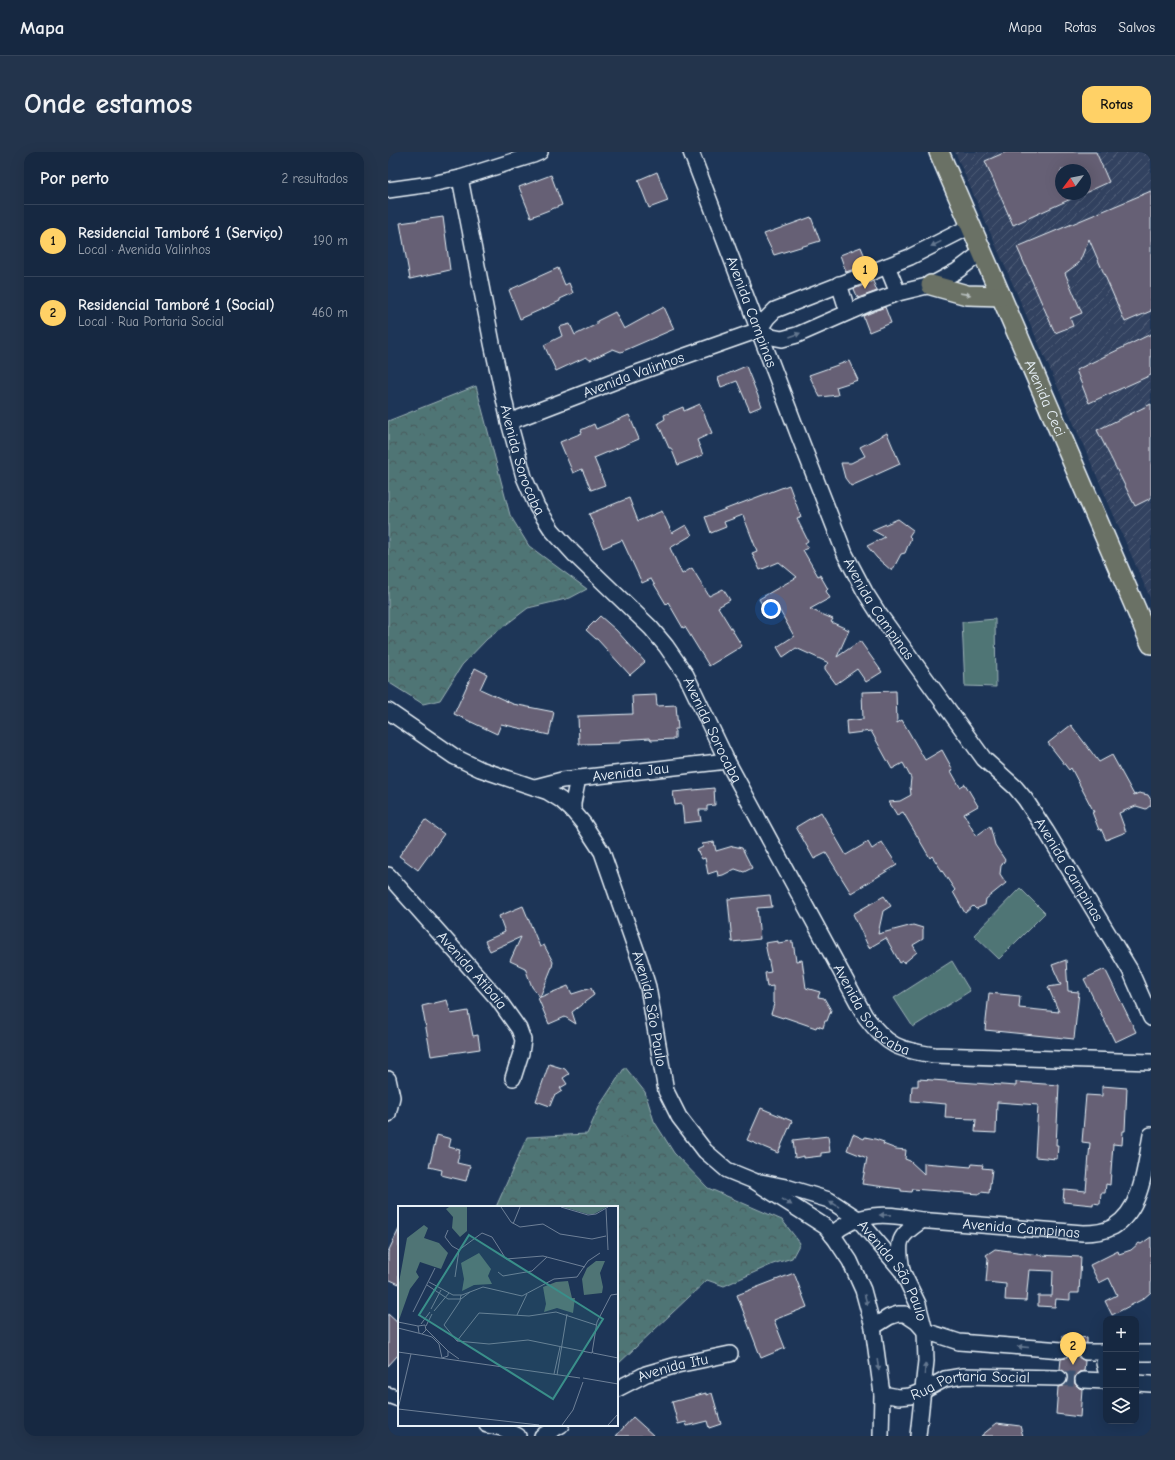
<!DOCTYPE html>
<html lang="pt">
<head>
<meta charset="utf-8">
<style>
	:root { --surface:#162841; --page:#23344c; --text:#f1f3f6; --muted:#9ea6b1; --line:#35445a; --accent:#ffd166 }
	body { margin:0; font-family:"Comic Neue",sans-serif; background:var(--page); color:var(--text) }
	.controls { position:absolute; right:12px; bottom:12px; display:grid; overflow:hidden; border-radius:8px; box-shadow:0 4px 16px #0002 }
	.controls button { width:36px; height:36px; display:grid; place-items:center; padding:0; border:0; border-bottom:1px solid var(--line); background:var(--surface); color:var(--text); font:20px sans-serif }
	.compass { position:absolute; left:667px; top:12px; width:36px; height:36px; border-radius:50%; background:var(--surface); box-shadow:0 4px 16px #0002; rotate:238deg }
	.you { position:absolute; left:383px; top:457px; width:14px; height:14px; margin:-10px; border:3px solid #fff; border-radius:50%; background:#1a73e8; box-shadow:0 0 0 6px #1a73e833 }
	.badge { display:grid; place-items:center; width:26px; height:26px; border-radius:50%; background:var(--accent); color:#111; font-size:13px; font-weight:700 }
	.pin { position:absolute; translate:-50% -33px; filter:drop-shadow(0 1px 2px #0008) }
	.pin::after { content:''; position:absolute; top:21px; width:14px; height:12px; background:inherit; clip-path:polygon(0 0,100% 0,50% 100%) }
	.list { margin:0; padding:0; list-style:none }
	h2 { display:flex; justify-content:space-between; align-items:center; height:52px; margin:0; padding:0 16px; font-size:17px }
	h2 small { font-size:13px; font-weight:400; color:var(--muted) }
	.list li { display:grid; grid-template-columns:26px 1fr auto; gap:12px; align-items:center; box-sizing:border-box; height:72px; padding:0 16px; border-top:1px solid var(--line) }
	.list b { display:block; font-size:15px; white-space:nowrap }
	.list p { margin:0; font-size:13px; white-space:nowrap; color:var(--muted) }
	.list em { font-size:13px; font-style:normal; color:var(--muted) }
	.icon { flex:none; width:22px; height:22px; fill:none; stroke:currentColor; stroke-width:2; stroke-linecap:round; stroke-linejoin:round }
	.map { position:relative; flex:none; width:763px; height:1284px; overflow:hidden; border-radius:12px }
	header { display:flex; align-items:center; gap:24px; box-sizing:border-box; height:56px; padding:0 20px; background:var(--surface); border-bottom:1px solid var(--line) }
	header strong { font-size:19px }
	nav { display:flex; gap:22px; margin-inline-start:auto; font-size:14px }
	.intro { display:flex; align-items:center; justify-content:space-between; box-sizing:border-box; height:96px; padding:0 24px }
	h1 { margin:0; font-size:28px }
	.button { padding:10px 18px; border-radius:12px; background:var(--accent); color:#111; font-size:14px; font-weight:700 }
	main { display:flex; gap:24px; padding:0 24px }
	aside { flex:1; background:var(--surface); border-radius:12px; box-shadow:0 4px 16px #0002 }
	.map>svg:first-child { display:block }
	.industrial { fill:url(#industrial-furrows); fill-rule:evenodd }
	.forest { fill:url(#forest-crowns); stroke:#9cb2b6 }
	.garden { fill:#4f7475; stroke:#9cb2b6 }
	.building { fill:#666174; stroke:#e8f1f8 }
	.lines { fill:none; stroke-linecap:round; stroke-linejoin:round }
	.minor-tunnel { stroke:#3b516f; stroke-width:15; stroke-dasharray:15 8; stroke-linecap:butt }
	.minor-casing { stroke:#e8f1f8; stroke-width:18 }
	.major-casing { stroke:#e8f1f8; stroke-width:22 }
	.minor { stroke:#1d3557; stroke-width:15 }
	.major { stroke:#6b7165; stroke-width:19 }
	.oneway { fill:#64778f }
	.oneway2 { fill:#b6bebd }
	.labels { text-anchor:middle; stroke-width:4; stroke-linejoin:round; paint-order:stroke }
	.street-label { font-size:15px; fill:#e8f1f8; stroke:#1d3557 }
	.inset-road { fill:none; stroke:#6e8097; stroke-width:1 }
	.view { fill:#3a8f8a; fill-opacity:0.15; stroke:#3a8f8a; stroke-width:2 }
	.inset-edge { fill:none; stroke:#e8f1f8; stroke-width:2 }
</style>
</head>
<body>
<header>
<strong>Mapa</strong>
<nav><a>Mapa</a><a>Rotas</a><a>Salvos</a></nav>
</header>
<div class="intro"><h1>Onde estamos</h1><a class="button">Rotas</a></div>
<main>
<aside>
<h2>Por perto<small>2 resultados</small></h2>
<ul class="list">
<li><span class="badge">1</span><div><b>Residencial Tamboré 1 (Serviço)</b><p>Local · Avenida Valinhos</p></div><em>190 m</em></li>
<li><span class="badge">2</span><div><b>Residencial Tamboré 1 (Social)</b><p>Local · Rua Portaria Social</p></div><em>460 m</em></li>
</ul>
</aside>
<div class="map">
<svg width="763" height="1284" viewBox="0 0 763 1284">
	<defs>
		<pattern id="industrial-furrows" width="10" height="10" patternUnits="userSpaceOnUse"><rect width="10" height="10" fill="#334260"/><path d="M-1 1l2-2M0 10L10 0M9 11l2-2" fill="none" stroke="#515e78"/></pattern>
		<pattern id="forest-crowns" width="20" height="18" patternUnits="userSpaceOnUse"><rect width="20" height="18" fill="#4f7475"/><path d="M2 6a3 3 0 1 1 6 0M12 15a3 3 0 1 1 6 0" fill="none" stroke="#4a5c5d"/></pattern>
	</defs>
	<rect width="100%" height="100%" fill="#1d3557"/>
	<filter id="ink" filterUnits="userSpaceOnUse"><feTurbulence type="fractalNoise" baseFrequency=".025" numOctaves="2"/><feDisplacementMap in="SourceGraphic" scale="8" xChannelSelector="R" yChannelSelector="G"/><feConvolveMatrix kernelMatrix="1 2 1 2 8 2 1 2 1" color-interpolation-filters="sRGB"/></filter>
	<g filter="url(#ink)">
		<path class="industrial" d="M567,0H763V448ZM673,18H697V42H673Z"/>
		<g class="forest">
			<path d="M88,234L122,363L141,394L199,437L182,446L140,456L99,487L74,513L52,548L35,552L0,530V269Z"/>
			<path d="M237,915L257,940L266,969L286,1001L320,1036L394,1068L412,1091L404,1106L385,1112L336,1134L319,1128L229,1213V1055H108L139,985L199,982L212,953Z"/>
		</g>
		<g class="garden">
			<path d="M607,467L608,535L577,534L574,470Z"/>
			<path d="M632,736L657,761L611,807L586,783Z"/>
			<path d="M564,809L582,839L525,875L506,846Z"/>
		</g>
		<g class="building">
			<path d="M618,0H708L721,30L697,41V18H673V42H694L625,73L597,9Z"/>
			<path d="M269,20L280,49L261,56L250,28Z"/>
			<path d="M163,23L174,53L143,65L131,35Z"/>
			<path d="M763,39V159L737,170L701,87L691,111L677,121L694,161L682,166L685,174L667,181L629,95Z"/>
			<path d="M55,65L62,118L22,127L12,71Z"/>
			<path d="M423,65L432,89L386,103L376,82Z"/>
			<path d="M473,95L480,112L458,120L452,103Z"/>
			<path d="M170,116L177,133L181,131L185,141L172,147V149L132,167L121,138Z"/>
			<path d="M485,129L489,139L470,146L466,137Z"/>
			<path d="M276,155L286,177L233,200L225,197L202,208L198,205L168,219L156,193L174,184L171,175L182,172L187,183L209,172V169L227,160L236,177Z"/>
			<path d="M497,155L503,171L481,180L475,164Z"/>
			<path d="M763,182V223L701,251L688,218Z"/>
			<path d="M461,209L470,228L448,235L450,243L432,245L421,223Z"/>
			<path d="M358,214L374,254L362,259L349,229L333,235L330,226Z"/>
			<path d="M312,252L324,281L309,288L315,303L290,313L283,296H281L270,271L277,267L276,263L295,255L296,259Z"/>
			<path d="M763,252V346L747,354L709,278Z"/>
			<path d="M241,263L251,287L206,306L217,333L203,338L194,317L185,321L172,290L194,281L193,278L206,272L208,277Z"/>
			<path d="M499,281L512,312L463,334L457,326L453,311H463L477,304L472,295Z"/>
			<path d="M401,333L413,365L409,367L420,389L417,391L420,396L415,398L430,424L432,423L440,437L438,439L442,446L422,457L445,467L443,470L461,478L449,505L472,489L494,520L478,530L469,517L448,532L437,517V514L441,511L408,496L395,505L389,495L406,484L388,452L377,458L371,447L409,425L391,410L372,418L364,401L369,399L355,363L336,370L338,375L323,381L317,365Z"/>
			<path d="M241,346L250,369L274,359L284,381L298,373L304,383L282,396L294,422L304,416L321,444L335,437L342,448L330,455L354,494L321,514L297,475L295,476L280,450L278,452L263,427L254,431L234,388L215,396L201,362Z"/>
			<path d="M510,367L525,378L521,384L523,386L517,401L513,402L504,419L489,406L479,394L497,385L484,378Z"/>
			<path d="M212,464L228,478L257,510L242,523L209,487H208L198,478Z"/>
			<path d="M87,516L99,522L92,537L125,552L166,560L161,583L113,572L109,582L66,562Z"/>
			<path d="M508,539L509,571L514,568L537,608L554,598L565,618L563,619L572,635L577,632L590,654L576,662L588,684L602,674L607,693L617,708L613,714L612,722L618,731L598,747L597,753L588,757L585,754L577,761L565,740L567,738L544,704L542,706L515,660L509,663L501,650L512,649L523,643L522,635L523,626L515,611L504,617L483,579L459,582L458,569L475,567L474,540Z"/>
			<path d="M268,543L269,554L288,553L290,577H287V587L263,588L262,586L232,588V591L191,592L190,564L245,562L244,544Z"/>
			<path d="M683,573L711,610L724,603L746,643L751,641L760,643L763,648V653L758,657L748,654L731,661L738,680L718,688L713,677L711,678L704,660H706L683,616L681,618L660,591Z"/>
			<path d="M326,636L327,653L319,654V658H311L313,669L296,671L294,652L287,653L285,640Z"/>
			<path d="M433,660L458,703L480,690L484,697L494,690L509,713L463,741L438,701L426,707L408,675Z"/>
			<path d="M37,668L56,682L30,718L11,704Z"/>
			<path d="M326,690L328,699L345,694L354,696L364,716L356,720L347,717L335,723L330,724L329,719L320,722L317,706L314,707L309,698L315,695L314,692Z"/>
			<path d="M382,743L384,755L369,756L372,787L344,790L340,747Z"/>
			<path d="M496,744L503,754L495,759L490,782L525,773L535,776V787L525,793L529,800L516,811L515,809L512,811L498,786L481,796L465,762Z"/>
			<path d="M135,754L152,795L156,793L165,810L164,815L152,845L144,835L137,816L122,809L133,785L102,799L97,789L117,780L111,764Z"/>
			<path d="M390,789V791L403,789V790H405L408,809L414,808L418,836L432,840L430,845L436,846L443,858L439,869H437L435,876L429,874L428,876L396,865L395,866L383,862L386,852L385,851V834L379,835L377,821L383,820L377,791Z"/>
			<path d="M678,808L680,839L691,840L686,887L597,878L601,841L632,844L631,856L671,860L660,835L673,833L664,813Z"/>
			<path d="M717,817L748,880L727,890L696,827Z"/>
			<path d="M180,834L184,842L203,836L206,843L184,860L188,872L177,865L161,872L150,846Z"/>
			<path d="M59,848L63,862L80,859L85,884L90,883L92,897L43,904L34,854Z"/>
			<path d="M161,912L177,917L181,922L175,926L179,932L172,936L174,939L166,944L162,954L148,949Z"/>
			<path d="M530,927L628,934V930L671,933L668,993H670L669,1007L647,1005L650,953L609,950L608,981L587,980L588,967L557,966L558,952L523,949L524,934H530Z"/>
			<path d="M714,934L739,936L737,979H735L734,993L725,992L722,1033L718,1032L717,1041H713L712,1052L705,1051V1053L675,1050L676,1037L698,1039L702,991L694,990L698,943L714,944Z"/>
			<path d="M373,956L404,969L390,1001L359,988Z"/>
			<path d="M465,982L476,987L477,985L487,987L496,990L495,992L508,997L518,998L517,1007L522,1009L536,1022V1011L583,1015L584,1012L595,1013L594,1016L604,1017L601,1041L593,1040L592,1042L524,1037L523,1040L513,1039V1037L474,1032L479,1006L459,998Z"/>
			<path d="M49,983L63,987L61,995L72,998L69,1011L82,1014L78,1029L53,1023L54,1018L41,1015Z"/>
			<path d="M440,984L442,1000L433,1001V1004L416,1006V1004L407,1006L405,988Z"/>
			<path d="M11,1077V1132L0,1127V1100Z"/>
			<path d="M763,1085V1140L755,1147L724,1163L717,1149L729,1143L721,1126L711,1131L702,1113L730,1099L731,1102L743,1098L751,1091L753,1092Z"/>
			<path d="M607,1097L651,1103L693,1105L691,1141H682V1148L668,1147L667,1155L650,1154V1144H664L665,1119L641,1118L638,1149L617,1148L618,1132L598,1130L600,1106L598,1103Z"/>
			<path d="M406,1121L419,1155L386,1168L397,1196L373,1206L349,1143Z"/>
			<path d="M0,1162L11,1172V1202L0,1214Z"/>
			<path d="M675,1183L699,1186V1191L693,1192L689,1200L690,1205L697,1209L696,1219L691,1220L686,1227L687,1232L691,1236L694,1237L692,1265L668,1262L670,1235L676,1234L680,1227L679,1221L672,1217L673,1207L678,1206L683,1199L682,1194L679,1190L675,1189Z"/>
			<path d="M318,1241V1243L324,1241L333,1272L321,1276L319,1269L299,1274L298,1270L290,1272L284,1250Z"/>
			<path d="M245,1265L266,1284H228Z"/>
			<path d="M609,1271L632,1274L635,1284H593Z"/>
		</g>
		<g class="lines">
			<g class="minor-tunnel">
				<path d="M674,1198L698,1200"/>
				<path d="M671,1226L695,1228"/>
			</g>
			<defs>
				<g id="minor">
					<path id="s1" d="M303,0L411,284L457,402L477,440L491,462L596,607L627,635L637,647L658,679L742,818L763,866"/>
					<path id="s2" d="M72,26L104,191L121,270L136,325L149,355L164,378L186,402L263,476L278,494L298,523L339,609L477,864C499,894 511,898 546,903L763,910"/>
					<path d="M0,38L43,32L72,26L145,3L152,0"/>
					<path d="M499,114L510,141"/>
					<path d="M451,132L460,160"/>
					<path d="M371,178L384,185L394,187L409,183L482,151L510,141L543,133L569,119L594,100"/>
					<path id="s3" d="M121,270L246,222L371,178L379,166L387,158L522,105L583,74"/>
					<path id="s4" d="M0,559L67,605L92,617L160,640L173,648L185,659L195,671L214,700L252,809L260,835L278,939L291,965L317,999L339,1018L366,1029L438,1075L448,1088L462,1109L475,1138L485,1175L494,1242L493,1284"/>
					<path id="s5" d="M147,635L174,628L339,609"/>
					<path d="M185,659V651L190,626"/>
					<path id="s6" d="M0,723L109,846L131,877L135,888L133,901L125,926"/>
					<path d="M0,927L4,945L0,962"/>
					<path id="s7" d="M373,1030L398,1035L441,1048L470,1067L514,1119L530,1152L537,1179L538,1209L530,1284"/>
					<path id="s8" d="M444,1083C455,1072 469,1066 485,1064C504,1061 522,1067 542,1069C593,1073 644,1077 695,1081C705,1081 716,1080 725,1075C755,1057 757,1014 763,983"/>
					<path d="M514,1118C509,1089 509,1085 535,1068"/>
					<path d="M485,1175L501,1165L510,1162H517L529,1170L537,1179L571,1190L674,1198"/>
					<path d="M698,1200H718"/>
					<path d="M748,1201H763"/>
					<path d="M718,1208L716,1211L718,1219"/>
					<path d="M695,1228L718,1229"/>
					<path d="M748,1231L763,1232"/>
					<path id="s9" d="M229,1237L258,1222L289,1213L342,1202"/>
					<path id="s10" d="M494,1242L511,1245L522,1244L535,1239L557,1227L575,1224L671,1226"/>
					<path d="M0,1243L11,1247"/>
					<path d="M99,1273L114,1276L130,1284"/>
					<path d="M154,1284L173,1273"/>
				</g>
				<g id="major">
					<path id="s11" d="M551,0L763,492"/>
					<path d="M543,133L579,143L613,144"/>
				</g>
			</defs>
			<use href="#minor" class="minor-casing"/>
			<use href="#major" class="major-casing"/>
			<use href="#minor" class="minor"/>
			<use href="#major" class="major"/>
		</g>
		<defs><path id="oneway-solid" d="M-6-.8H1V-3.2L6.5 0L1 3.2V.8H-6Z"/></defs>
		<g class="oneway">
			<use href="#oneway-solid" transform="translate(548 92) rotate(154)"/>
			<use href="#oneway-solid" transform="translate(407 183) rotate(-20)"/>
			<use href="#oneway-solid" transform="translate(399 1050) rotate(32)"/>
			<use href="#oneway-solid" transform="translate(446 1052) rotate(-149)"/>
			<use href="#oneway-solid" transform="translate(497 1063) rotate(179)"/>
			<use href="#oneway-solid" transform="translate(478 1148) rotate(75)"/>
			<use href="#oneway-solid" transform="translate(635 1195) rotate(-175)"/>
			<use href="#oneway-solid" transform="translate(490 1213) rotate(82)"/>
			<use href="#oneway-solid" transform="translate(537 1217) rotate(-85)"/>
		</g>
		<use class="oneway2" href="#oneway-solid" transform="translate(577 142) rotate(9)"/>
	</g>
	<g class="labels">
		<g class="street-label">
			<text dy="5" stroke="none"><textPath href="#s1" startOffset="171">Avenida Campinas</textPath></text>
			<text dy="5" stroke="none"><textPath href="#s3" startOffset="133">Avenida Valinhos</textPath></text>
			<text dy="5" stroke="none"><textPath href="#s11" startOffset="268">Avenida Ceci</textPath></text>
			<text dy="5" stroke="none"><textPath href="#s2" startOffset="289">Avenida Sorocaba</textPath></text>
			<text dy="5" stroke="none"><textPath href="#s1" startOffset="495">Avenida Campinas</textPath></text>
			<text dy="5" stroke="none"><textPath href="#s2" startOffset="625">Avenida Sorocaba</textPath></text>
			<text dy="5" stroke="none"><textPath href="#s5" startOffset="97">Avenida Jau</textPath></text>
			<text dy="5" stroke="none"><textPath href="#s1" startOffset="819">Avenida Campinas</textPath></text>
			<text dy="5" stroke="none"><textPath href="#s6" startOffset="127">Avenida Atibaia</textPath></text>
			<text dy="5" stroke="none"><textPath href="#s2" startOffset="949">Avenida Sorocaba</textPath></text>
			<text dy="5" stroke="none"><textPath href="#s4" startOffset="427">Avenida São Paulo</textPath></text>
			<text dy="5" stroke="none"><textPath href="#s8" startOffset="195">Avenida Campinas</textPath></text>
			<text dy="5" stroke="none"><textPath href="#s7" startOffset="168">Avenida São Paulo</textPath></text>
			<text dy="5" stroke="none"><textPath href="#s9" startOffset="60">Avenida Itu</textPath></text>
			<text dy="5" stroke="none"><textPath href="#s10" startOffset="91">Rua Portaria Social</textPath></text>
		</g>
	</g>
	<g transform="translate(10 1054)">
		<rect width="220" height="220" fill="#1d3557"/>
		<path d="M165,1H209L196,8H189Z" fill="#4f7475"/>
		<path d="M51,1H69V25L62,31L54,22L55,11L48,3ZM26,19L30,22L26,32L41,37L50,47L43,63L22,56L18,66L21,71L12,83L1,114L0,82L9,32ZM81,47L93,63L90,70L94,78L76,79L64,85L66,73L63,57ZM198,55H207L202,67L205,81L204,87L186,89L184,73L189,62ZM170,75L174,92H177L175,107L159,102L146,106L148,98L145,81L158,76Z" fill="#4f7475"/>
		<path class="inset-road" d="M103,1L113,16L122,21L145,18L162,28L194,33L208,30M163,1L190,9L198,8L210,1M208,3L210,44M115,18L122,1M50,24L47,31L54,40L61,44M100,66L105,70L134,65L149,51M57,71L61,44L84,27L94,31L108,53L145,50L187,61M31,76L55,89H64L85,81L124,90L156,73L179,71L190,55L202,47M29,79L50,93H63L72,86M63,89L62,95L46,119L59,135L91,138L130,134L194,147M33,103L43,84M36,105L51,87M15,106L37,62M119,109L129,88M0,116L20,120M23,118L32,106M28,120L34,108M0,122L24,128L28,124L27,119L20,120L21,127M24,128L34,131L41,138L44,152L50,150V145L28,123M59,135L81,107L131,110L158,106L198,119M50,145L61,153M195,145L194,147L199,116L213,89L220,88M0,146L182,172M195,147L220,152M156,168L162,141M159,169L169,108M185,172L220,178M0,203L141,219M0,203L13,148M164,219L175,204L185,176M210,219L220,208"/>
		<path class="view" d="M71,29L205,113L155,193L21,109Z"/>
		<rect width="220" height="220" class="inset-edge"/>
	</g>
</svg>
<div class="controls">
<button>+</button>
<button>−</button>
<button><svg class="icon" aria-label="layers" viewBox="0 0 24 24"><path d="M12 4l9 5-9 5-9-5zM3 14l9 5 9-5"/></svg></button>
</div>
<svg class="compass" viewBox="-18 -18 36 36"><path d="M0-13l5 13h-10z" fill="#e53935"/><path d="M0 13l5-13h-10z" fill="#9ea6b1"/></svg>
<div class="you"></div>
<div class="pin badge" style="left:477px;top:137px">1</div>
<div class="pin badge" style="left:685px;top:1213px">2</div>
</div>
</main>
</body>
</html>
